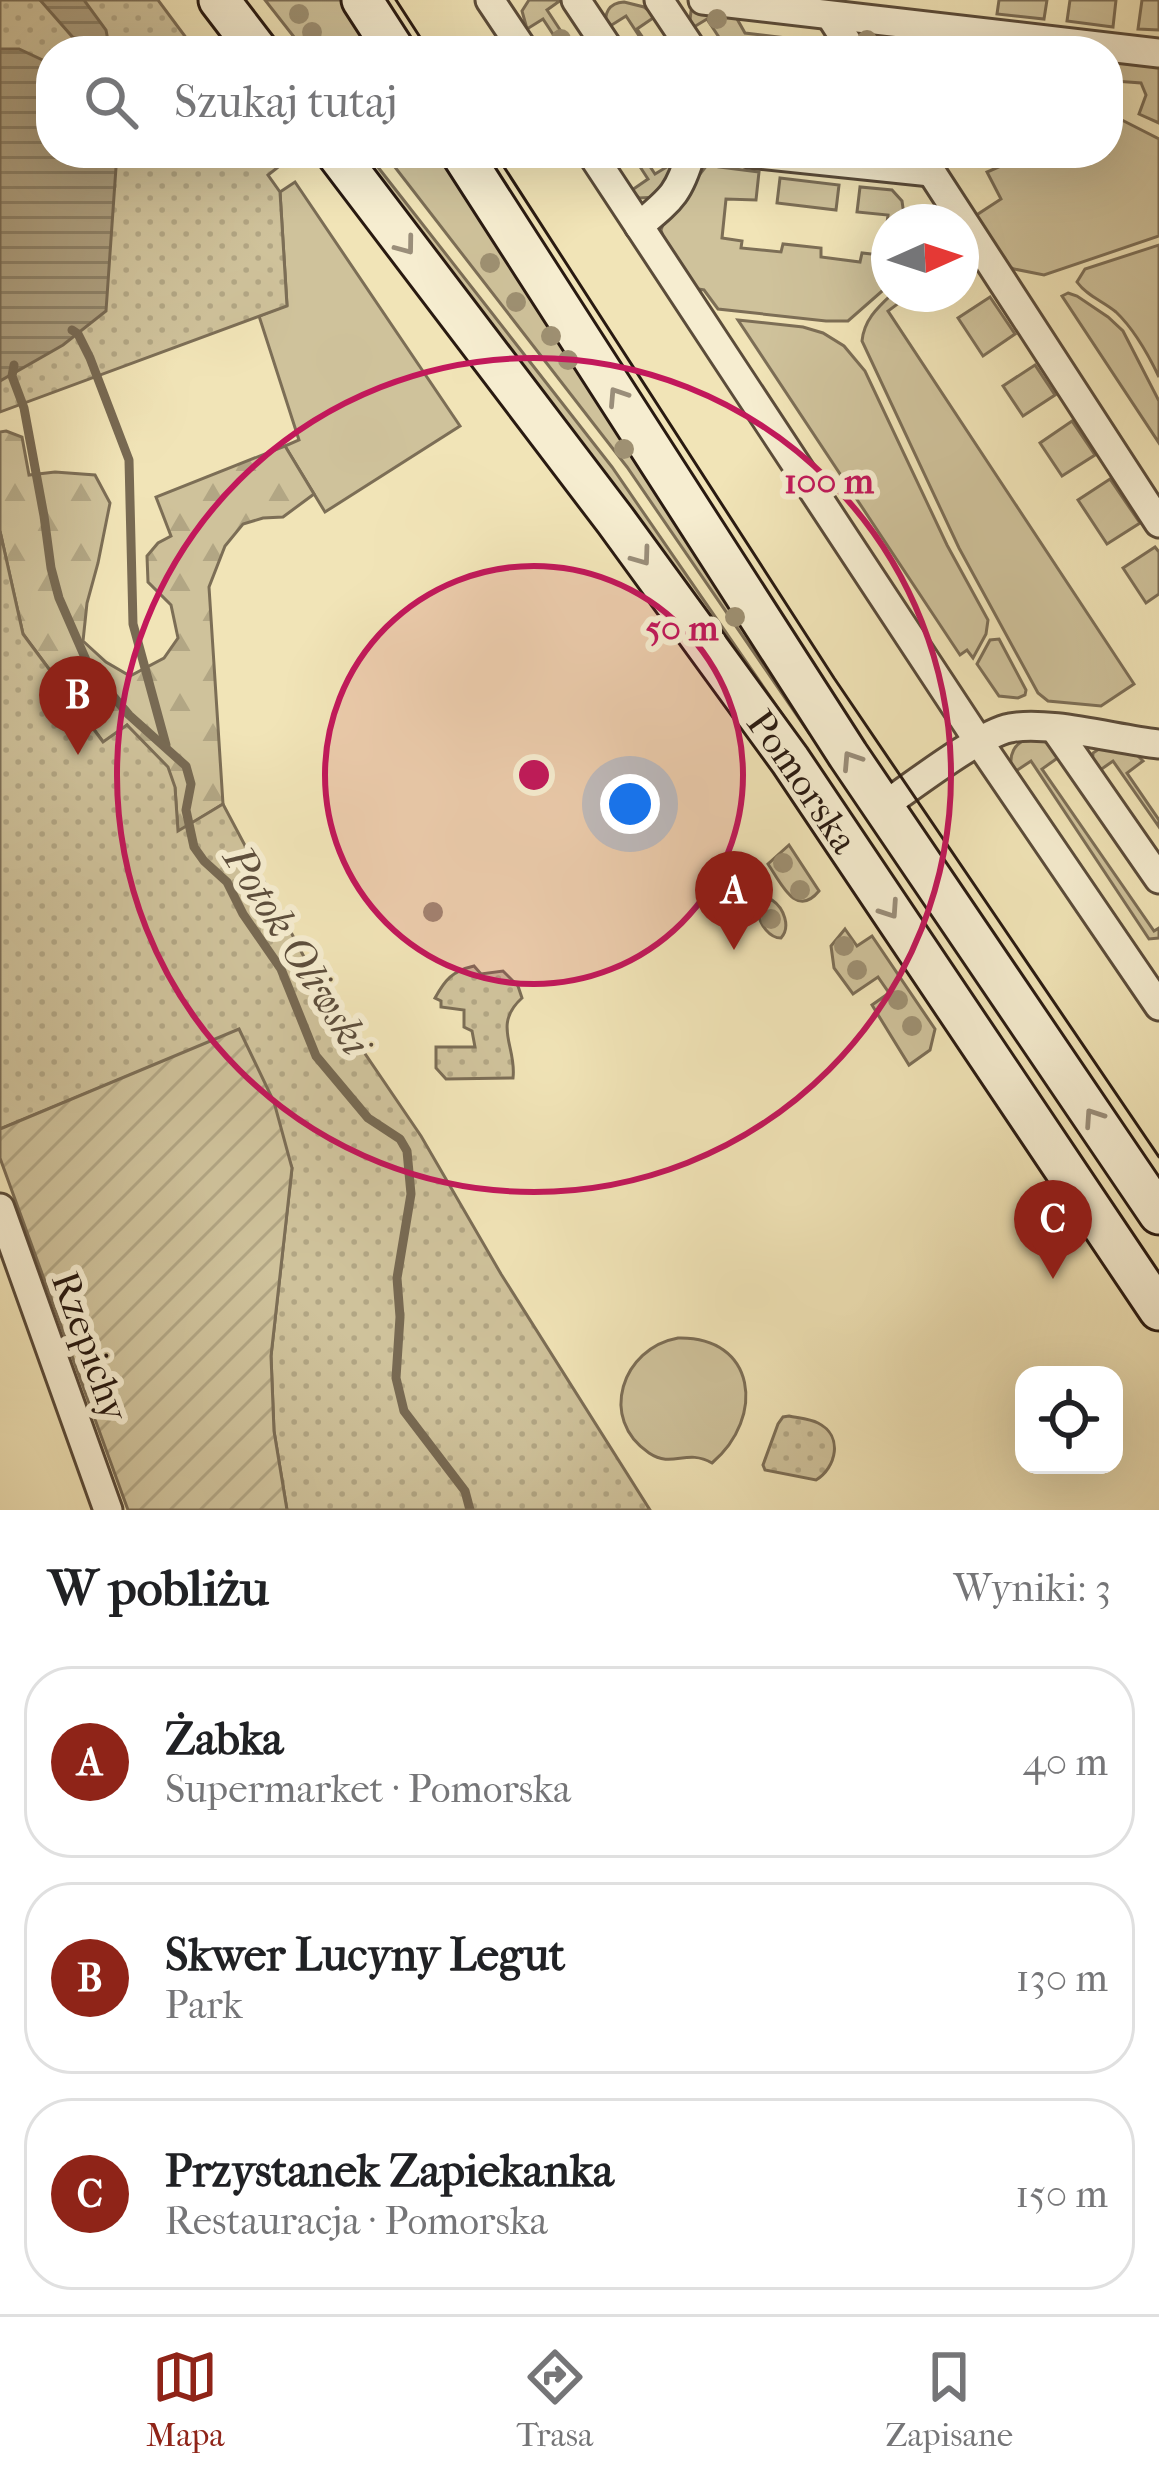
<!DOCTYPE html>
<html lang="pl">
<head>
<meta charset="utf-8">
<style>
	:root { --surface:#fff; --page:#f6f6f6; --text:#202124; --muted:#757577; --line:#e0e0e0; --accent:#8f2418 }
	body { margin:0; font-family:"IM FELL French Canon",serif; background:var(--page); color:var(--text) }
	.controls { position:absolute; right:36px; bottom:36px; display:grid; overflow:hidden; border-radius:24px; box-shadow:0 12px 48px #0002 }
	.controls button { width:108px; height:108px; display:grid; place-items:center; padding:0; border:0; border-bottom:3px solid var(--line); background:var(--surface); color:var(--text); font:60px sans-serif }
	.compass { position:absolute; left:871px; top:204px; width:108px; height:108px; border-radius:50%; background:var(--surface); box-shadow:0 12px 48px #0002; rotate:87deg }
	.you { position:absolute; left:630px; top:804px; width:42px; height:42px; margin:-30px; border:9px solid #fff; border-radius:50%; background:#1a73e8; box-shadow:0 0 0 18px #1a73e833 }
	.badge { display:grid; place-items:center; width:78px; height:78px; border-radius:50%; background:var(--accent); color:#fff; font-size:39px; font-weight:700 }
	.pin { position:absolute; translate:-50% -99px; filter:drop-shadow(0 3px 6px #0008) }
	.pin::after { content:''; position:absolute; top:63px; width:42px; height:36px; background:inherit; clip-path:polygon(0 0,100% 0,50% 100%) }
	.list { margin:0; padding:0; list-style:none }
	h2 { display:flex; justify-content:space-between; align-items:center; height:156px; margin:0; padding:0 48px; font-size:51px }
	h2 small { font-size:39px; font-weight:400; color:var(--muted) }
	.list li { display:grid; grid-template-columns:78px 1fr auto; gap:36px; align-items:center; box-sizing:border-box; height:192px; margin:0 24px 24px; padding:0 24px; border:3px solid var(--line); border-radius:48px }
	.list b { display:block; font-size:45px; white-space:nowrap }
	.list p { margin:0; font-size:39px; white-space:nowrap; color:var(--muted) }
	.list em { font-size:39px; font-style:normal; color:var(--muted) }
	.icon { flex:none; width:66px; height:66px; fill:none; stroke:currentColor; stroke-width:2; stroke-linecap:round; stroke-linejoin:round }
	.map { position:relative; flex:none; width:1159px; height:1510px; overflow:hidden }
	.search { position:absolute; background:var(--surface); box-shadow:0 12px 48px #0002; left:36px; right:36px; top:36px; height:132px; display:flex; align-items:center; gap:30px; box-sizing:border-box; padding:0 42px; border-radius:48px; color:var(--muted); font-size:45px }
	.sheet { height:804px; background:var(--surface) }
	nav { display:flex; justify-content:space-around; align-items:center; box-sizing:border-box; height:168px; border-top:3px solid var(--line); background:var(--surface); font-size:33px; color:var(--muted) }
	nav a { display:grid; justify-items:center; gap:6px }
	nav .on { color:var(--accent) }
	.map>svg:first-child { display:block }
	.grass { fill:#cfc29b; stroke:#7c6e56; stroke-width:3 }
	.forest { fill:url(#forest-firs); stroke:#7c6e56; stroke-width:3 }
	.park { fill:url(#park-dots); stroke:#7c6e56; stroke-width:3 }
	.garden { fill:url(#garden-furrows); stroke:#7c6e56; stroke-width:3 }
	.water { fill:url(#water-rules); stroke:#786a53; stroke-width:3 }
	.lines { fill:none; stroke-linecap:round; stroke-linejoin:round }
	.stream { stroke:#786a53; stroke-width:9 }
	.street-casing { stroke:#5b4c3a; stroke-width:33 }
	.secondary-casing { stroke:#291a11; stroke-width:45 }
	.street { stroke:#f6edd0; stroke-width:27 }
	.secondary { stroke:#f6edd0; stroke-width:39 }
	.tram { stroke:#291a11; stroke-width:3 }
	.tree { fill:#9e9072 }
	.oneway { stroke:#9a8e7a }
	.ring { fill:none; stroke:#c2185b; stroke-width:6 }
	.labels { text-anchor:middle; stroke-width:12; stroke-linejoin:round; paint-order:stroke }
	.street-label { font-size:39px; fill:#291a11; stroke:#f6edd0 }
	.water-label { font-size:42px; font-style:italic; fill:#5e4f3d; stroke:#f6edd0 }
	.centre { fill:#c2185b; stroke:#f6edd0; stroke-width:6 }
	.ring-label { font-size:36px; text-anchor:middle; font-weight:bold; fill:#c2185b; stroke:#f6edd0; stroke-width:12; stroke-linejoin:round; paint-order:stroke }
</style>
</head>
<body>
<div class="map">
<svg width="1159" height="1510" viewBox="0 0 1159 1510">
	<defs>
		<pattern id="forest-firs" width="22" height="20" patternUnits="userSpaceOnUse" patternTransform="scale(3)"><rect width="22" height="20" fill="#cfc29b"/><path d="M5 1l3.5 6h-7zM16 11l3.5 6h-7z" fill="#b2a684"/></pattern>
		<pattern id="park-dots" width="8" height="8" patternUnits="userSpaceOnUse" patternTransform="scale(3)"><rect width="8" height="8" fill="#cfc29b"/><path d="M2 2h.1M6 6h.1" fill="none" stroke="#b2a684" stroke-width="1.8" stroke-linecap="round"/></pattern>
		<pattern id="garden-furrows" width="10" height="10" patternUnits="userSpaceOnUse" patternTransform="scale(3)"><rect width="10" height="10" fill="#cfc29b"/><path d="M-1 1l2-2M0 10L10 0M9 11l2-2" fill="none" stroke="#b2a684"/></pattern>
		<pattern id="water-rules" width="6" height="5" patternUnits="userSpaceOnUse" patternTransform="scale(3)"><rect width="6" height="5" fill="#ad9f7f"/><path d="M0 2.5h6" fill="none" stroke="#8d8167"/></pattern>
	</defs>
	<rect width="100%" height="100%" fill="#f1e4b7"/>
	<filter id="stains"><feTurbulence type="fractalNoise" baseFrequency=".00167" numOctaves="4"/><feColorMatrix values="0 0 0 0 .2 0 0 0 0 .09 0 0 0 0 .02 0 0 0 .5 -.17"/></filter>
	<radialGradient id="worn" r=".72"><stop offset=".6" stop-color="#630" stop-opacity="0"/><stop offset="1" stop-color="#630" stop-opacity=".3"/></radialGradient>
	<g class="grass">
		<path d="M265,0H343L376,51H305Z"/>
		<path d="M529,0H561L547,10L574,51H564L543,19L527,29L522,11Z"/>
		<path d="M999,0H1047L1044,19L997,14Z"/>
		<path d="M1070,0H1116L1113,27L1067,21Z"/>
		<path d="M1142,0H1159V30L1138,29Z"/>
		<path d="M624,2L644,7L656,16L637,29L652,51H649L626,16L607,28C603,13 609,3 624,2Z"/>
		<path d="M700,7L732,10L745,33L811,41L806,51H728L707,19L689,30L691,11Z"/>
		<path d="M1108,57L1159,64V123L1139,114L1146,95L1141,83L1115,81L1108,87Z"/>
		<path d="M1114,116L1159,139V236L1044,275L1014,269L1004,264L972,218L1001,199L987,172L1031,153H1108V119Z"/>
		<path d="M356,153H367L612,467L800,740L795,743Z"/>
		<path d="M384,153H441L814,729L809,733L627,467Z"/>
		<path d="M631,153H641L655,174L670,165L673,174L658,197L639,198L632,190L648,179Z"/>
		<path d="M720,159L719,167L759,172L756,200L726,199L722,238L742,241L741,248L781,252L783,244L821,248V257L860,262L862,253L881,255L882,264L888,215L857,212L860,187L892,190L902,201L905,222H889V285L848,321H826L718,309L704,290L692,288L664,240L661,230L665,219L707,165Z"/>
		<path d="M780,178L839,185L836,210L777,203Z"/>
		<path d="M295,182L460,426L325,512L285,446L299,440L259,316L287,305L280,192Z"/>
		<path d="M1159,245V377C1148,354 1135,330 1116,312C1103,301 1087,296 1077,282L1085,269Z"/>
		<path d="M1068,293L1077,296L1108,317L1123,331L1159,401V443L1062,296Z"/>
		<path d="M892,294H911L888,311L1134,684L1101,706L1048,701L1038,693L959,548L862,341C864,320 877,308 892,294Z"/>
		<path d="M990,297L1015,334L983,356L958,318Z"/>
		<path d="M738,320L803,327L823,333L844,346L865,371L947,545L988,620L986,634L973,658L967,650L960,655Z"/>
		<path d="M1035,365L1055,395L1023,416L1003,386Z"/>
		<path d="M1072,421L1095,455L1062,476L1040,443Z"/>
		<path d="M1110,479L1140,523L1107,544L1078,500Z"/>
		<path d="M1155,547L1159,552V594L1146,603L1123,568Z"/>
		<path d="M999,639L1026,690L1025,695L1018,698L999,696L977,664L990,640Z"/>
		<path d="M1032,738L1046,742L1059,757L1042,769L1154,931L1159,928V938L1149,939L1031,761L1013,773C1007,756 1014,741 1032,738Z"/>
		<path d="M1109,748L1133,751L1143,761L1127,773L1159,820V827L1113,761L1096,773L1092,768L1093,753L1099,749Z"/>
		<path d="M789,845L819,891C796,919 781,883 768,864Z"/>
		<path d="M772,900C784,908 791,927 781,938C769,938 761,925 758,914L760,906Z"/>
		<path d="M845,929L857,946L872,936L935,1029L930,1050L909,1065L872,1005L889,993L878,977L853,994L834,968L831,946Z"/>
		<path d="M678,1338C756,1336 766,1417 712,1463C686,1448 673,1469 649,1453C598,1419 622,1348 678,1338Z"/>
	</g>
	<path class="forest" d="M6,431L22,437L29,475L55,472L95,475L110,503L98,563L87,603L83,641L106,662L130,676L164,658L178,638L171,605L148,582L147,556L158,543L171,536L156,497L285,446L314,494L283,517L263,518L243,524L225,546L209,587L223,804L178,832L175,788L127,725L104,743L23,634L0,531V432Z"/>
	<g class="park">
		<path d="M0,0H158L196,51H51V153H273L282,164L268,175L280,192L287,306L0,412Z"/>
		<path d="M0,531L23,634L103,742L127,725L168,767L175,787L178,831L223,804L321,989L421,1136L501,1274L650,1510H287L274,1431L271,1356L292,1168L239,1030L0,1129Z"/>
		<path d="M474,966L481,974L503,971L518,986L522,998C492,1025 517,1047 513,1078L446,1079L436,1068V1047H475L472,1031L464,1027V1010L441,1007V1001L435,998C445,980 452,971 474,966Z"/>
		<path d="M789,1416C798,1418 810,1419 818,1423C844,1436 836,1468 816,1480L765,1470L763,1465L778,1424L783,1417Z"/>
	</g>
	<path class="garden" d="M239,1029L274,1102L292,1168L271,1356L274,1431L287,1510H128L0,1158V1129Z"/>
	<g class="water">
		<path d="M40,0H84L106,30L110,51H77L76,41Z"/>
		<path d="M0,49H19L51,64V153H117L106,311L63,345L0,381Z"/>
	</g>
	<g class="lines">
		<g class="stream">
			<path d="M72,330L78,334L90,358L129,460L133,624L166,745"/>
			<path d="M14,365L12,376L24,408L44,516L51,568L59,598L90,669L129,715L186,766L191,784L186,810L194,847L204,861L227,882L243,914L281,969L316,1056L368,1118L400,1139L407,1151L411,1194L397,1278L400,1317L396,1378L404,1411L465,1491L470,1510"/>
		</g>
		<defs>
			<g id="street">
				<path d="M490,0L524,51"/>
				<path d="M576,0L610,51"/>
				<path d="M659,0L693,51"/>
				<path d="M703,0L1159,53"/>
				<path d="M831,17L853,51"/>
				<path d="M591,153L979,742L1159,1006"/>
				<path d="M749,153L931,172"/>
				<path d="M919,153L1159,523"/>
				<path d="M639,226C671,199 679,194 691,153"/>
				<path d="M1055,729L1159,879"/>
				<path d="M882,807C910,788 981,733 1010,728C1048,720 1118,740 1159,744"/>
				<path d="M0,1208L108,1510"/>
			</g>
			<g id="secondary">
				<path d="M219,0L258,51"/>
				<path d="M362,0L395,51"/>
				<path id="s1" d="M336,153L615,520L790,760L1159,1310"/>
				<path d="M461,153L848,755L1159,1214"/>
			</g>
		</defs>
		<use href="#street" class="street-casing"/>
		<use href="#secondary" class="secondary-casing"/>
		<use href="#street" class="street"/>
		<use href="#secondary" class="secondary"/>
		<g class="tram">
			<path d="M396,0L429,51"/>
			<path d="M495,153L834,678L1159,1157"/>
		</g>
	</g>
	<g class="tree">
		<circle cx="299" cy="14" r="10"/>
		<circle cx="717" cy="19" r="10"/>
		<circle cx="312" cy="32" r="10"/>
		<circle cx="561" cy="39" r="10"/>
		<circle cx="867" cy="40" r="10"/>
		<circle cx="490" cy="263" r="10"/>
		<circle cx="516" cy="302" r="10"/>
		<circle cx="551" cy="336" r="10"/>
		<circle cx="568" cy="360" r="10"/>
		<circle cx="624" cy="449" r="10"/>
		<circle cx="735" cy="617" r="10"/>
		<circle cx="783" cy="863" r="10"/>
		<circle cx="800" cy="890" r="10"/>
		<circle cx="433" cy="912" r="10"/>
		<circle cx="771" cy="919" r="10"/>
		<circle cx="844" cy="946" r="10"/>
		<circle cx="857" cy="970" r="10"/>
		<circle cx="898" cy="1000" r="10"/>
		<circle cx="912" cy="1026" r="10"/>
	</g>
	<defs><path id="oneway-chevron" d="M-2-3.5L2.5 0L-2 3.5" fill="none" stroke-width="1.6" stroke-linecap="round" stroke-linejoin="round" transform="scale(3)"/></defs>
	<g class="oneway">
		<use href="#oneway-chevron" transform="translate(406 246) rotate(53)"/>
		<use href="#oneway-chevron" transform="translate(617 396) rotate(-123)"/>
		<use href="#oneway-chevron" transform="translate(642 557) rotate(54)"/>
		<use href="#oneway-chevron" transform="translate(851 760) rotate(-123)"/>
		<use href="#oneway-chevron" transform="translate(890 910) rotate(56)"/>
		<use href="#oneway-chevron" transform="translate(1093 1117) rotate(-124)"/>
	</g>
	<circle cx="534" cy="775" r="209" fill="#c2185b" fill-opacity=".12"/>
	<g class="ring">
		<circle cx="534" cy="775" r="209"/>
		<circle cx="534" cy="775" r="417"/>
	</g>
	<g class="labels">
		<g class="street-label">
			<text dy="14" stroke="none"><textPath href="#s1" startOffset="783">Pomorska</textPath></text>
			<text transform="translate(91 1346) rotate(70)" y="14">Rzepichy</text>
		</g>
		<g class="water-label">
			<text transform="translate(298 950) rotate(58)" y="15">Potok Oliwski</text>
		</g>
	</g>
	<circle cx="534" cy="775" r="18" class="centre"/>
	<g class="ring-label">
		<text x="829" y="493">100 m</text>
		<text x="682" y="640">50 m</text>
	</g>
	<rect width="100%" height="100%" filter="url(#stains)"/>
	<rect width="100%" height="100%" fill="url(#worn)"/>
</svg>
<div class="controls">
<button><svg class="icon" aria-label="locate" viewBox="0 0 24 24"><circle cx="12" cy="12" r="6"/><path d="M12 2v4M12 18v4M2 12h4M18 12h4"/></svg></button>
</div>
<svg class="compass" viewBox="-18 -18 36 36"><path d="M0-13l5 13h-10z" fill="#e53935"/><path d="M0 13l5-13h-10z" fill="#757577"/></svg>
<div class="you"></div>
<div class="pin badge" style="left:734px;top:950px">A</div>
<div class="pin badge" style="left:78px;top:755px">B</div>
<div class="pin badge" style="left:1053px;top:1279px">C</div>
<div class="search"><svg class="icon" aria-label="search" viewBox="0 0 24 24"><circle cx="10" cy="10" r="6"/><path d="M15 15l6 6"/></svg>Szukaj tutaj</div>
</div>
<section class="sheet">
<h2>W pobliżu<small>Wyniki: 3</small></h2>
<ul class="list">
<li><span class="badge">A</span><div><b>Żabka</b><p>Supermarket · Pomorska</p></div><em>40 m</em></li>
<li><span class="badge">B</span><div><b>Skwer Lucyny Legut</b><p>Park</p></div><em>130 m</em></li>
<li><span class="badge">C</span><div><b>Przystanek Zapiekanka</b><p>Restauracja · Pomorska</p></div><em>150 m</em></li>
</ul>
</section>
<nav>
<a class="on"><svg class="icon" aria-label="map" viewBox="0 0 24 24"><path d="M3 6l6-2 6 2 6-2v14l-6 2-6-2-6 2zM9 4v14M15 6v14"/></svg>Mapa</a>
<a><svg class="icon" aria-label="directions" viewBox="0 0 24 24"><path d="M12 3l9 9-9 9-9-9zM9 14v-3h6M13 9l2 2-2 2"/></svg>Trasa</a>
<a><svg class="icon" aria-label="saved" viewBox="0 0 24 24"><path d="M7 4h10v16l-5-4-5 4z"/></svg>Zapisane</a>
</nav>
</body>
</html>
